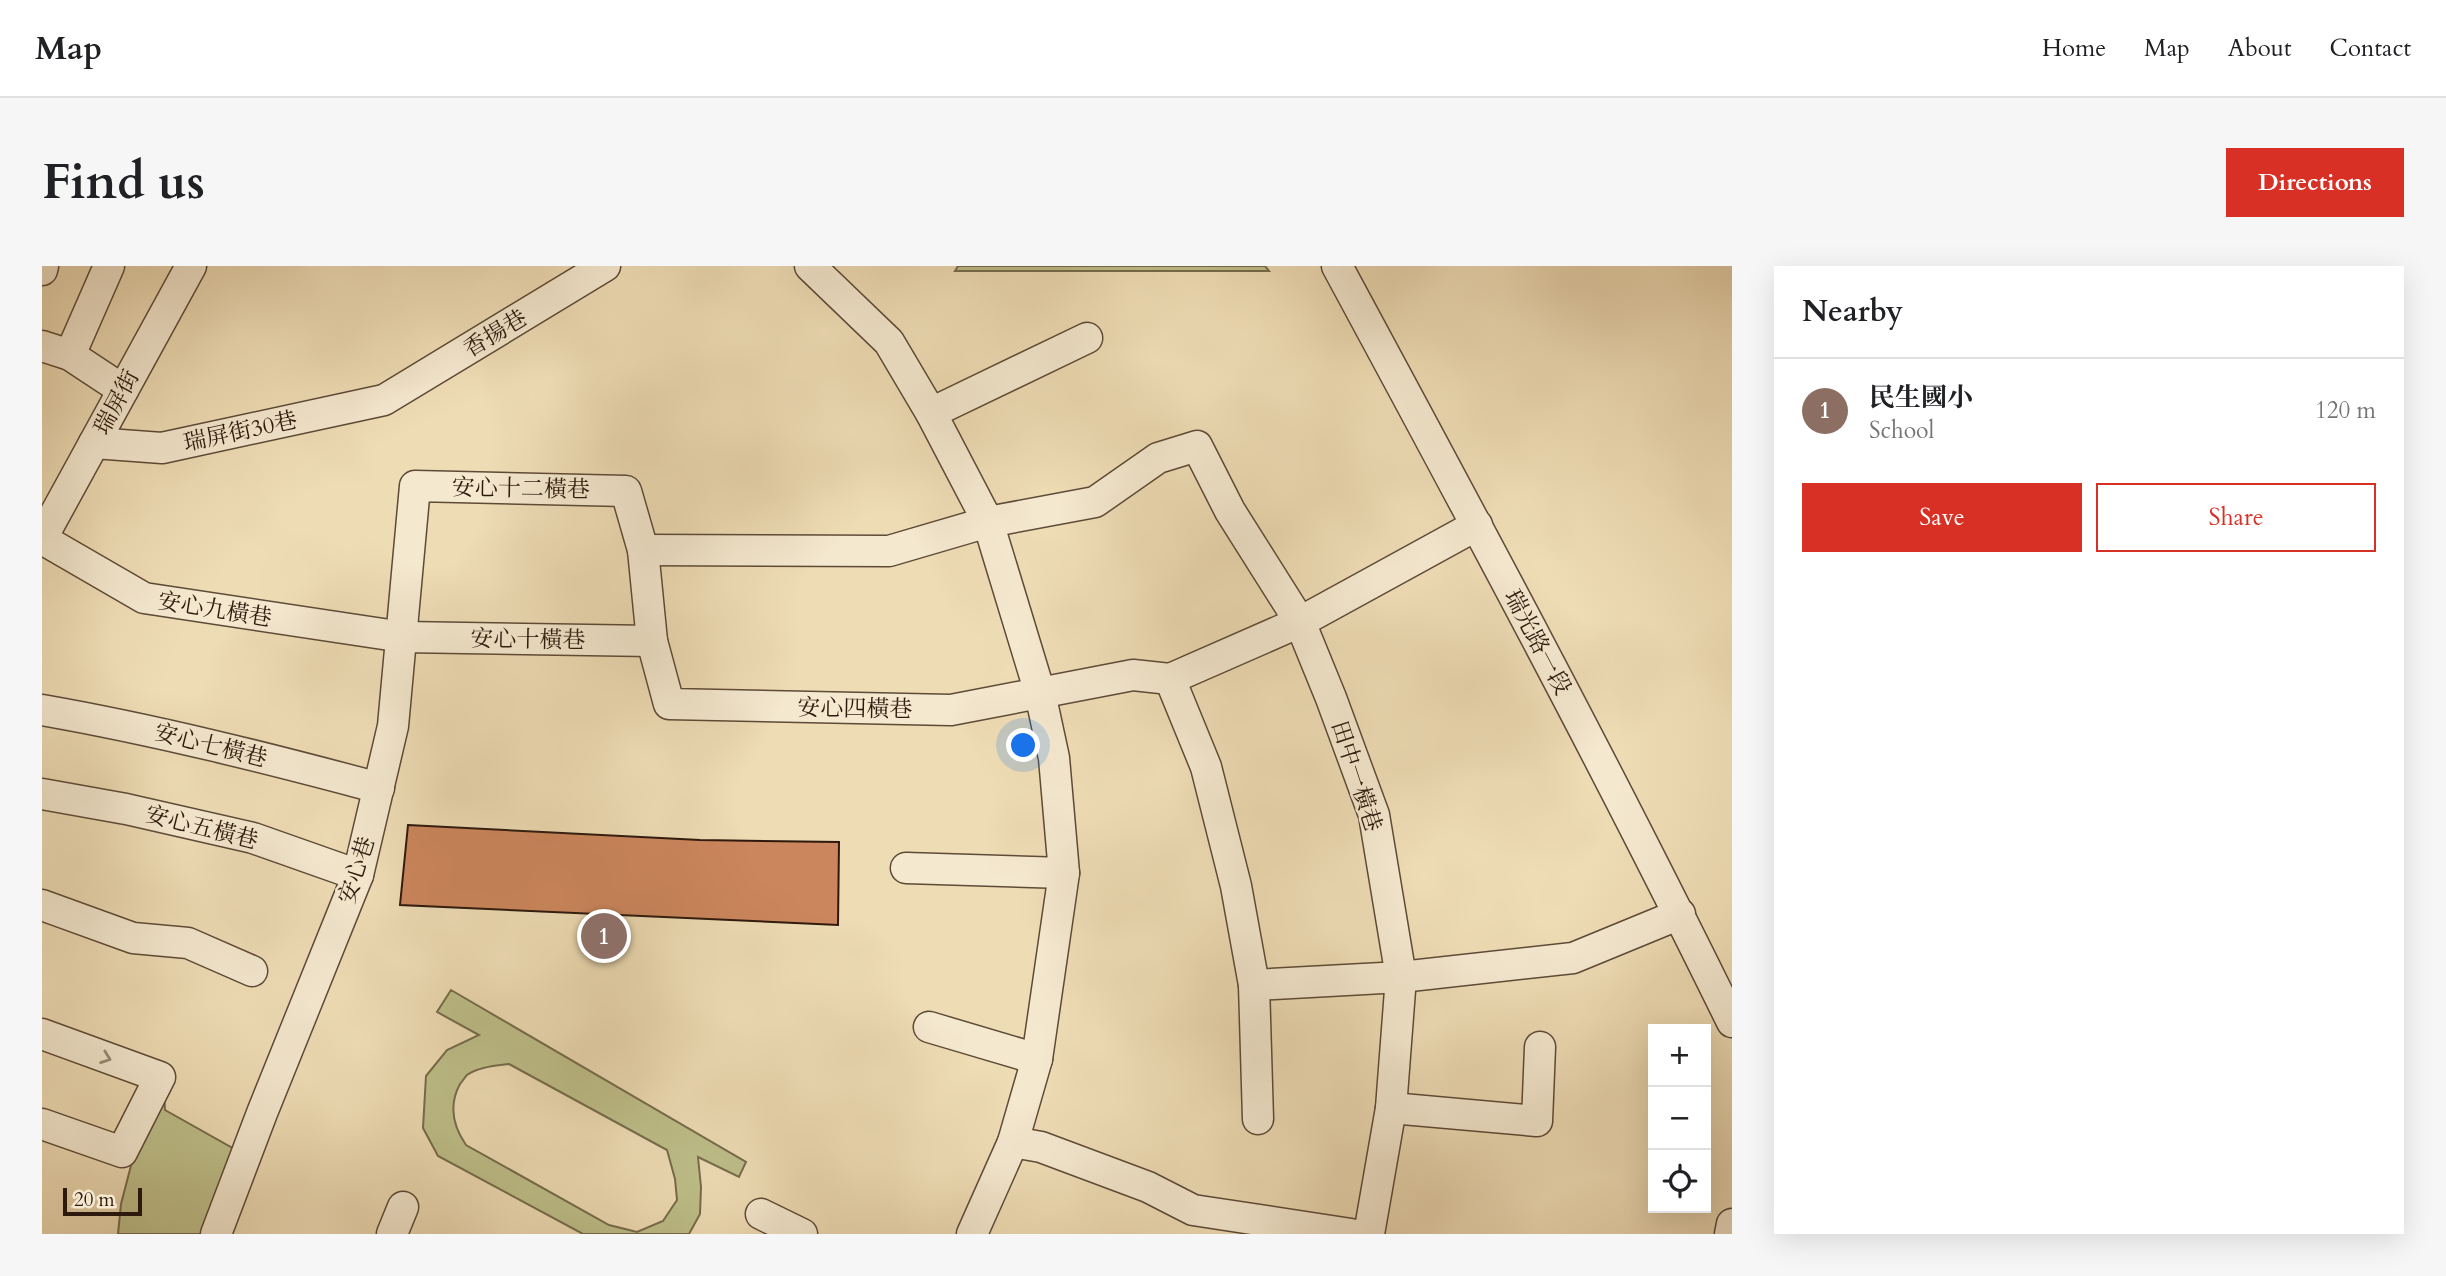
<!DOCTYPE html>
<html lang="en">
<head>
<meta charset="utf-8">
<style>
	:root { --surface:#fff; --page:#f6f6f6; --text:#202124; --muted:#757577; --line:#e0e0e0; --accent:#d93025 }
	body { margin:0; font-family:Cardo,"Noto Serif TC",serif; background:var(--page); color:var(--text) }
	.controls { position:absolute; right:21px; bottom:21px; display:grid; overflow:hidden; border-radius:0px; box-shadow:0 7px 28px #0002 }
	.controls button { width:63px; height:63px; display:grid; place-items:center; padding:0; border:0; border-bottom:2px solid var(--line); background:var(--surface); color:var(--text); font:35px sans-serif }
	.scale { position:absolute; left:21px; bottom:18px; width:79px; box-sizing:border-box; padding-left:7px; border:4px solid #2d190d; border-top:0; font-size:19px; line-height:24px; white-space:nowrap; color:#2d190d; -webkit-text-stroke:5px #f4e8cf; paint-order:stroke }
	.you { position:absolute; left:982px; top:480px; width:24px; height:24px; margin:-18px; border:5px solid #fff; border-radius:50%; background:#1a73e8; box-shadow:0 0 0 10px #1a73e833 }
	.badge { display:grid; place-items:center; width:46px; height:46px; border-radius:50%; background:var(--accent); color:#fff; font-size:23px; font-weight:700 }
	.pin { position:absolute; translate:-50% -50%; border:4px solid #fff; box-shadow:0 2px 7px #0006 }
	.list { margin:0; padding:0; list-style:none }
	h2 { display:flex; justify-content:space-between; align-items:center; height:91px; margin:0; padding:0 28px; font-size:30px }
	h2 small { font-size:23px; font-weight:400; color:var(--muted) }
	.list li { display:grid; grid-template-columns:46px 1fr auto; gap:21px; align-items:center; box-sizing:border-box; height:105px; padding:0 28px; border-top:2px solid var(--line) }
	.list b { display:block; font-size:26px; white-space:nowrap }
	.list p { margin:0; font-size:23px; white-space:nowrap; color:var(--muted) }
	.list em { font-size:23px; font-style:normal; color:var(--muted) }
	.actions { display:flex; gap:14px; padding:21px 28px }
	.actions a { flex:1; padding:16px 0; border:2px solid var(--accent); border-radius:0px; text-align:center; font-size:24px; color:var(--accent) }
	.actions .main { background:var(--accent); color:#fff }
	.icon { flex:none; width:38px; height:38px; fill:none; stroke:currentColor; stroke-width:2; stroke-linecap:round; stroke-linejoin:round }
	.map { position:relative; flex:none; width:1690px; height:968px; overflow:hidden; border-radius:0px }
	header { display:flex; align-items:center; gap:42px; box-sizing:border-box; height:98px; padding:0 35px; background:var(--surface); border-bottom:2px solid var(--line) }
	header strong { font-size:33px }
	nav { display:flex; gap:38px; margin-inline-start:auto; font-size:24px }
	.intro { display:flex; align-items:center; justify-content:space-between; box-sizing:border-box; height:168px; padding:0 42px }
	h1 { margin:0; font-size:49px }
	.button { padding:18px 32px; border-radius:0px; background:var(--accent); color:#fff; font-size:24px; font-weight:700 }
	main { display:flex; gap:42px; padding:0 42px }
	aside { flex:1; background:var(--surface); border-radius:0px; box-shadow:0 7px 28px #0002 }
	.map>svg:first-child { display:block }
	.green { fill:#bebf8a; stroke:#766c4c; stroke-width:2; fill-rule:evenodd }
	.building { fill:#cc865d; stroke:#2d190d; stroke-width:2 }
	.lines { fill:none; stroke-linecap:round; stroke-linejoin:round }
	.minor-casing { stroke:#5d4a37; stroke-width:33 }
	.minor { stroke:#f4e8cf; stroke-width:30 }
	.oneway { stroke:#9a8b78 }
	.labels { text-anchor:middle; stroke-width:5; stroke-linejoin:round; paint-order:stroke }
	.street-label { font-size:23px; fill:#2d190d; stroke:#f4e8cf }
</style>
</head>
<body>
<header>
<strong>Map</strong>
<nav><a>Home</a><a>Map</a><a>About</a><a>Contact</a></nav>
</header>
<div class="intro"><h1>Find us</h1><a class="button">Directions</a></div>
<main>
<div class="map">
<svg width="1690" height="968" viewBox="0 0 1690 968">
	<rect width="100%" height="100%" fill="#eedcb5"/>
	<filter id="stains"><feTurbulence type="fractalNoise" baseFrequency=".00286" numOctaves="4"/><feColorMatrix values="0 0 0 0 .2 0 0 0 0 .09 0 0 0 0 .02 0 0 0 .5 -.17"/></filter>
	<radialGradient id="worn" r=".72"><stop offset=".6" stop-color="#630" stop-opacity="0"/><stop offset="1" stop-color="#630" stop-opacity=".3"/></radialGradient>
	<g class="green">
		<path d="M916,0H1223L1227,5H913Z"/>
		<path d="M409,724L704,896L697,911L656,891L659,921L658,948L647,968H541L396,890L381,862L384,810L405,784L437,769L395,746ZM467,798L625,884L633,913L635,934L621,955L595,966L567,959L424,879C411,860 406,840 418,818C420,816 423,811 425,809C436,801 453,800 467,798Z"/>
		<path d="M122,827L123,844L194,884L162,968H76L79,938L92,888Z"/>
	</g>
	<path class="building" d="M366,559L658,574L797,576L796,659L358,639Z"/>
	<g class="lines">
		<defs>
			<g id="minor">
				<path d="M768,0L847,76L889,147L946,256L998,427L1012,492L1022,607L995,793L971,876L930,968"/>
				<path d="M1295,0C1430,250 1565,501 1690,756"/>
				<path d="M0,4L1,0"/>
				<path d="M0,80L28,89L81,124"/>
				<path d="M28,89L67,0"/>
				<path d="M889,147L1045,72"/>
				<path d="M52,177L120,182L342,134L563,0"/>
				<path d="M0,272L149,0"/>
				<path d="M0,273L102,332L361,371L610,375"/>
				<path d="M601,284L847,285L946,256L1053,236L1116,192L1155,180L1188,245L1258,356L1289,432L1332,549L1359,711L1349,842L1327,968"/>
				<path d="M1128,413L1164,501L1194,620L1212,719L1216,853"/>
				<path d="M0,444C114,464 225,492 337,522"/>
				<path d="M0,528L84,543L211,572L316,609"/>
				<path d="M864,602L1022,607"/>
				<path d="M0,639L91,672L146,677L210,705"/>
				<path d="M1212,719L1359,711L1531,692L1638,648"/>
				<path d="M887,761L995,793"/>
				<path d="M0,768L118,811L80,886L0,858"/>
				<path d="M1349,842L1495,855L1498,781"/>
				<path d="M971,876L999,881L1106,921L1151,944L1309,968"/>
				<path d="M719,948L760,968"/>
				<path d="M174,968L220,847L316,609L351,460L373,220L584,225L601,284L610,375L627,438L909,444L1091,409L1128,413L1258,356L1435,259"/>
				<path d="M350,968L361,941"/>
				<path d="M1688,968L1690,958"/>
			</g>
		</defs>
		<use href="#minor" class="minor-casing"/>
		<use href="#minor" class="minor"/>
	</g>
	<defs><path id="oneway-chevron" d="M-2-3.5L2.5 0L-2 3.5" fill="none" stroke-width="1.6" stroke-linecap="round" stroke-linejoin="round" transform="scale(1.75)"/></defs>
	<use class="oneway" href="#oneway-chevron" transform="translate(64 792) rotate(20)"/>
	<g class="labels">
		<g class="street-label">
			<text transform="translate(453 67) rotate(-31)" y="8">香揚巷</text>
			<text transform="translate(74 136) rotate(-62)" y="8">瑞屏街</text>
			<text transform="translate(198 165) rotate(-12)" y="8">瑞屏街30巷</text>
			<text transform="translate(479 222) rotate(1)" y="8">安心十二橫巷</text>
			<text transform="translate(173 343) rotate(9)" y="8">安心九橫巷</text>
			<text transform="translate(486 373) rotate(1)" y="8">安心十橫巷</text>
			<text transform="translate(1496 376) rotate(62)" y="8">瑞光路一段</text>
			<text transform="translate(813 442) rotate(1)" y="8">安心四橫巷</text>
			<text transform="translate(169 479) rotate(14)" y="8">安心七橫巷</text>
			<text transform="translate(1315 510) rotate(72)" y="8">田中一橫巷</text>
			<text transform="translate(160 561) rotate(14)" y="8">安心五橫巷</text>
			<text transform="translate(314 604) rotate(-72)" y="8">安心巷</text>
		</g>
	</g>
	<rect width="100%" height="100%" filter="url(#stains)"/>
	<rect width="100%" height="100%" fill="url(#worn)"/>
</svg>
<div class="controls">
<button>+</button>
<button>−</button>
<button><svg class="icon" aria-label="locate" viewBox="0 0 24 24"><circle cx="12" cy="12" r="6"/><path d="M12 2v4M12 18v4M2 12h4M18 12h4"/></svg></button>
</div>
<div class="scale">20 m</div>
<div class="you"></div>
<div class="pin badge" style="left:562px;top:670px;background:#8d6e63">1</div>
</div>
<aside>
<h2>Nearby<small></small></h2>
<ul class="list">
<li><span class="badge" style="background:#8d6e63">1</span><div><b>民生國小</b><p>School</p></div><em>120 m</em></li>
</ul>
<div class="actions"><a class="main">Save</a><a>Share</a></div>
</aside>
</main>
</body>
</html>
